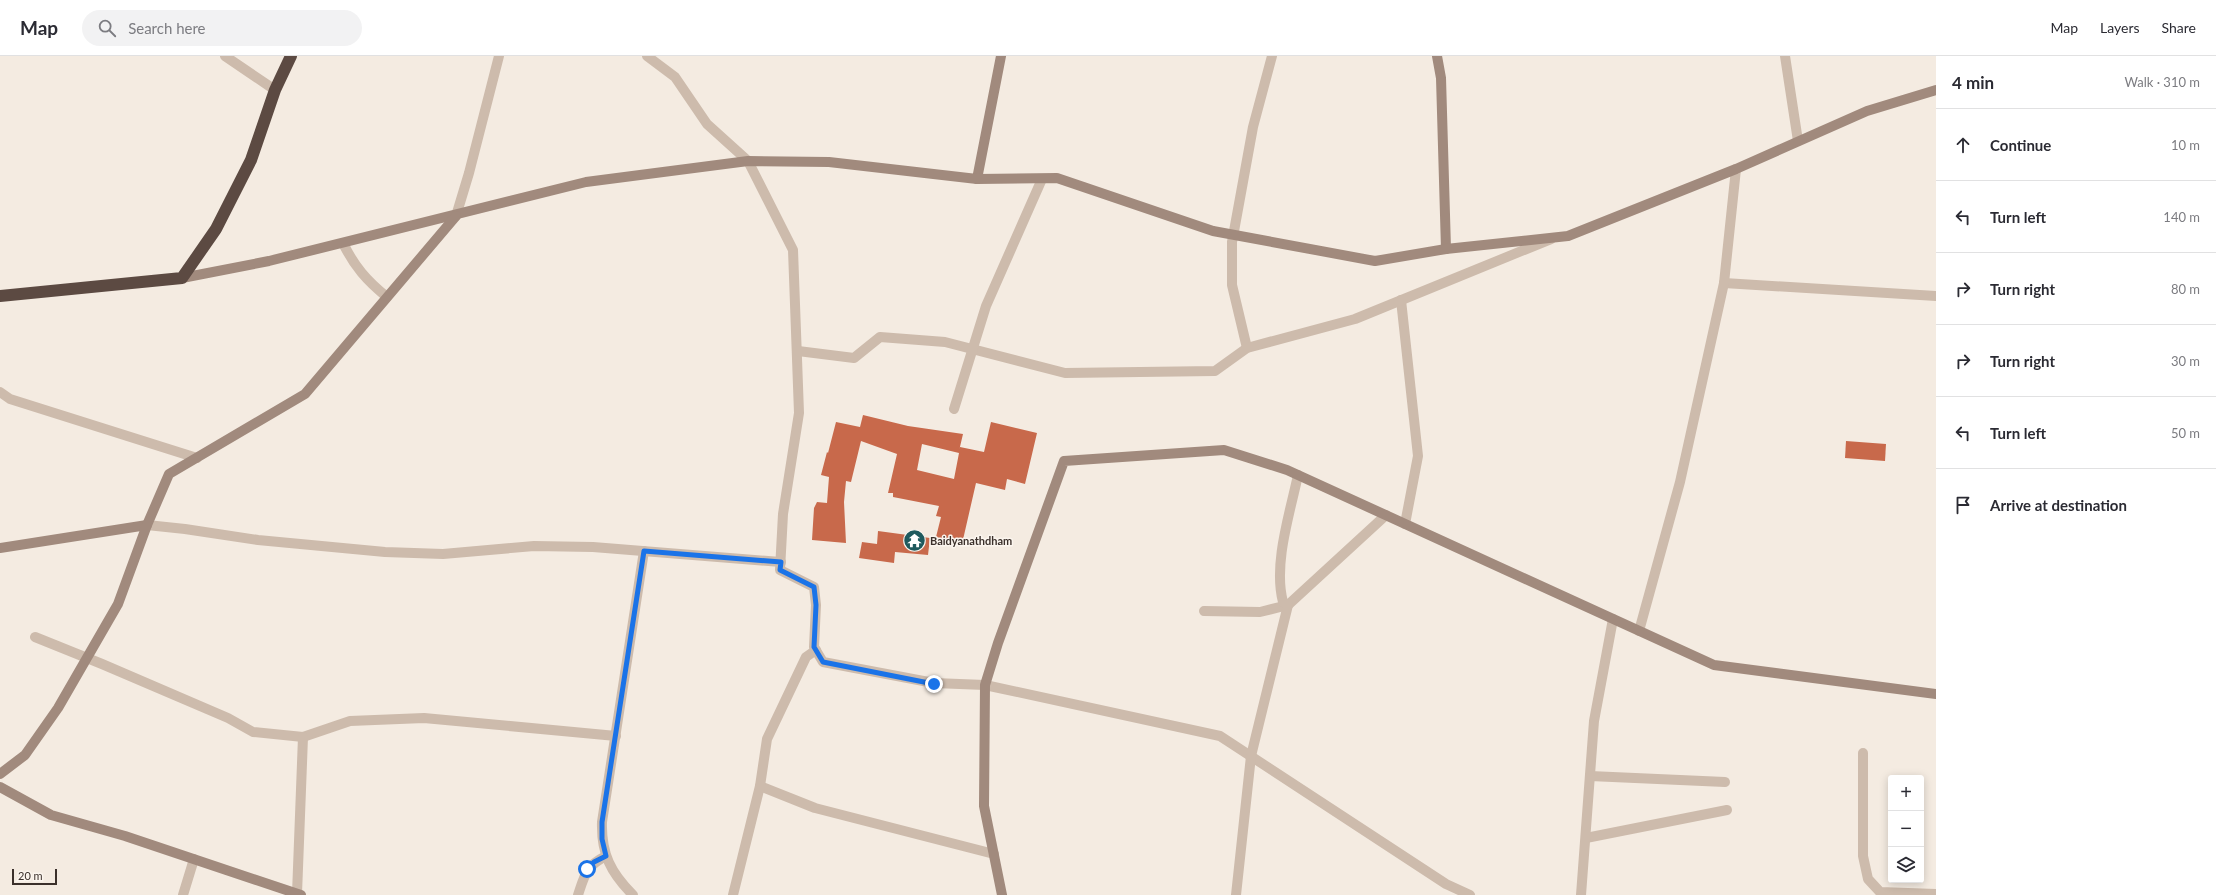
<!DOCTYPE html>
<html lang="en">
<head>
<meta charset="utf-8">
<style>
	:root { --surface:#fff; --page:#f2f2f3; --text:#2b2b33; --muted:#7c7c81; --line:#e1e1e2 }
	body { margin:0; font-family:Lato,sans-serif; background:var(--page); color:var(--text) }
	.controls { position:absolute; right:12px; bottom:12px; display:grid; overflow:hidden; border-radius:4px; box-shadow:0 2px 10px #0003 }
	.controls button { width:36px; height:36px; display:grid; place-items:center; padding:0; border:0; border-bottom:1px solid var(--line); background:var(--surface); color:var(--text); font:20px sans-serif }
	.scale { position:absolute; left:12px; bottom:10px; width:45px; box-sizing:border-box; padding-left:4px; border:2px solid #3b302b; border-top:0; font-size:11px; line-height:14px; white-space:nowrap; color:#3b302b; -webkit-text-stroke:3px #fbf5ee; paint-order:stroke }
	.stop { position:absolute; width:12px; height:12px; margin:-9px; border:3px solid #1a73e8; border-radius:50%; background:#fff }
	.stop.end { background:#1a73e8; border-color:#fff; box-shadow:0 1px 4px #0008 }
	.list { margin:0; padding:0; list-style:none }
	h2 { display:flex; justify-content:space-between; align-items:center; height:52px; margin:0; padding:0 16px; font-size:17px }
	h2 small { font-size:13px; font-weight:400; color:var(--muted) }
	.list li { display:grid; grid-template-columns:26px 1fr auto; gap:12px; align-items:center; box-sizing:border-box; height:72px; padding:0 16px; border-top:1px solid var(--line) }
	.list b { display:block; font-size:15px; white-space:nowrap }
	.list em { font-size:13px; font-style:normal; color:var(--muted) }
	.icon { flex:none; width:22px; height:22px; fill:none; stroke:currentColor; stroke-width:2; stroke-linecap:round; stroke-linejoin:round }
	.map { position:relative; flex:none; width:1936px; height:839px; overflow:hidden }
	header { display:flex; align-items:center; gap:24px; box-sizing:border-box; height:56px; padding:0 20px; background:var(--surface); border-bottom:1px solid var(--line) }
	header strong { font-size:19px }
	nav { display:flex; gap:22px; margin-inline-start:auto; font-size:14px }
	.search { width:280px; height:36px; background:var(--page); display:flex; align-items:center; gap:10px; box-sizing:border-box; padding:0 14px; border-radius:22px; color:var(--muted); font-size:15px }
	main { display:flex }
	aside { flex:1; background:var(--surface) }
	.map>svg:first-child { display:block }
	.building { fill:#c8694b; fill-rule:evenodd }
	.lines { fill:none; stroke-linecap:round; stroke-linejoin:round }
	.street { stroke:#cdbbac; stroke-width:10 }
	.secondary { stroke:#a18a7d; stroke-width:10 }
	.highway { stroke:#5c4a42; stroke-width:12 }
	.route { stroke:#1a73e8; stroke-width:5 }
	.labels { text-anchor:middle; stroke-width:3; stroke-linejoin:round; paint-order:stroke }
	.poi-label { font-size:11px; font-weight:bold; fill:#3b302b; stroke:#fbf5ee; text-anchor:start }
</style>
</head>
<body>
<header>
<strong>Map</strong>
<div class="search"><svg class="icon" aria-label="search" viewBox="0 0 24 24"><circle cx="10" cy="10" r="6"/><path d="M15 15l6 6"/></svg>Search here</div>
<nav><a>Map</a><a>Layers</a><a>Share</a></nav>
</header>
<main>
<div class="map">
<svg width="1936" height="839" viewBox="0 0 1936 839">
	<rect width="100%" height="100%" fill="#f4ebe1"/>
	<g class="building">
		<path d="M863,359L908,370L963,378L959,395L960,391L984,396L991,366L1037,377L1025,428L1007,423L1005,434L976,427L962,488L936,481L941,461L936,460L939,450L893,441V437H888L897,398L861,385L851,426L846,425L844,446L846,487L812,484L814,452L817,446L827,447L829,421L821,419L827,396L828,397L836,366L860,371ZM922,388L959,397L954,423L917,414Z"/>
		<path d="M1846,385L1886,388L1885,405L1845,402Z"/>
		<path d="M878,475L930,482L928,499L895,496L894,507L859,502L862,486L877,488Z"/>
	</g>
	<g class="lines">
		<g class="street">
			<path d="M225,0L275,34"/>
			<path d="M647,0L675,21L707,68L748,105L793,194L799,357L783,458L780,514L814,531L816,549L814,591L823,606L934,627L985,629L1220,680L1446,828L1470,839"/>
			<path d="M1785,0L1798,85"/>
			<path d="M456,160L469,117L499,0"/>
			<path d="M343,187C354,210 367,225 387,241"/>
			<path d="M1724,227L1936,240"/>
			<path d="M1401,244L1418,400L1405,468"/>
			<path d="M1247,292L1232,229V186L1253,71L1272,0"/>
			<path d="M798,295L854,302L880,281L945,286L1065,317L1215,315L1247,292L1355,263L1551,183"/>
			<path d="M0,336L10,343L197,402"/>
			<path d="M954,353L986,250L1042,123"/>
			<path d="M147,469L185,473L258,484L385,496L443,498L534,490L593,491L781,506"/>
			<path d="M1204,555L1260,556L1288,549L1386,459"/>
			<path d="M1639,575L1680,426L1724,227L1736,113"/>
			<path d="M35,581L102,608L228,662L253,676L303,681L350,665L424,662L616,680"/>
			<path d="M1863,697V800L1868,823L1880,836L1936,838"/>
			<path d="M1590,720L1725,726"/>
			<path d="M760,730L815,752L994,798"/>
			<path d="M1586,782L1727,754"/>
			<path d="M297,838L303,681"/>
			<path d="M183,839L194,803"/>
			<path d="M578,839C585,818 586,810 606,800"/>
			<path d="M633,839C611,817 601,798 602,766L644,495"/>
			<path d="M733,839L760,730L767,683L806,601L816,594"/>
			<path d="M1236,839L1251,700L1288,549L1283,546C1273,508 1290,457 1298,419"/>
			<path d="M1581,839L1594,665L1613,563"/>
		</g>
		<g class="secondary">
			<path d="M1437,0L1441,22L1446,193"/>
			<path d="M977,123L1001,0"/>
			<path d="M182,222L269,205L586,126L748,105L829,106L977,123L1057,122L1213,175L1375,205L1446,193L1568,180L1736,113L1867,55L1936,34"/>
			<path d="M0,492L147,469"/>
			<path d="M0,718L25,699L58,652L118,548L147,469L169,418L305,338L456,160"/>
			<path d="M0,731L51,759L125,780L301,839"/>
			<path d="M1002,839L984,750L985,629L998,587L1064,405L1224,394L1287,414L1714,609L1936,638"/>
		</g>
		<path class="highway" d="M0,240L182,222L216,173L251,104L275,34L291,0"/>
	</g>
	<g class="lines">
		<path class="route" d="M587,813L594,806L606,800L602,783V766L644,495L781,506L780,514L814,531L816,549L814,591L823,606L934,628"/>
	</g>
	<defs>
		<symbol id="temple-disc" viewBox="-11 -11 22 22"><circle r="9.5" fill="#1f5a5e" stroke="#fbf5ee"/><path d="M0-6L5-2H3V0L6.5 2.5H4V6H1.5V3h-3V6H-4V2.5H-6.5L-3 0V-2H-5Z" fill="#fff"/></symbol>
	</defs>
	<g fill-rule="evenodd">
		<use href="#temple-disc" x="902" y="472" width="25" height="25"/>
	</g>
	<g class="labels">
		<g class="poi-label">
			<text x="930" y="489">Baidyanathdham</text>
		</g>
	</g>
</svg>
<div class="controls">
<button>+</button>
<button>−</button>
<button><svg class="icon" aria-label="layers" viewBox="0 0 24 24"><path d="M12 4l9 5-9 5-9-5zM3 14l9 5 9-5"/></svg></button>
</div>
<div class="scale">20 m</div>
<div class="stop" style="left:587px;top:813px"></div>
<div class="stop end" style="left:934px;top:628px"></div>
</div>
<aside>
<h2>4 min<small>Walk · 310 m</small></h2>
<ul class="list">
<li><svg class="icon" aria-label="ahead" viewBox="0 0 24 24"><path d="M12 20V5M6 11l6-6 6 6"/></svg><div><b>Continue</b></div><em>10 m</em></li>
<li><svg class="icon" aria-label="left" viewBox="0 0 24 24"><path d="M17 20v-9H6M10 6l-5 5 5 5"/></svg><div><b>Turn left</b></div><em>140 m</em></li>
<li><svg class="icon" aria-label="right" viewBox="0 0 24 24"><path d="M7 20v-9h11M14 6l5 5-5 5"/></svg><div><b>Turn right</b></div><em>80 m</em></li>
<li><svg class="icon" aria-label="right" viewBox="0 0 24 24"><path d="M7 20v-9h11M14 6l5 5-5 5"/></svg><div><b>Turn right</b></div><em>30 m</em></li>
<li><svg class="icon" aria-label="left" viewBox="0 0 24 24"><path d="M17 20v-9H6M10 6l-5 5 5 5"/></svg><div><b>Turn left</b></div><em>50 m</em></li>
<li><svg class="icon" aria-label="arrive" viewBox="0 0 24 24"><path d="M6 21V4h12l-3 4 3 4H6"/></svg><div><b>Arrive at destination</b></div></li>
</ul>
</aside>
</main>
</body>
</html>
